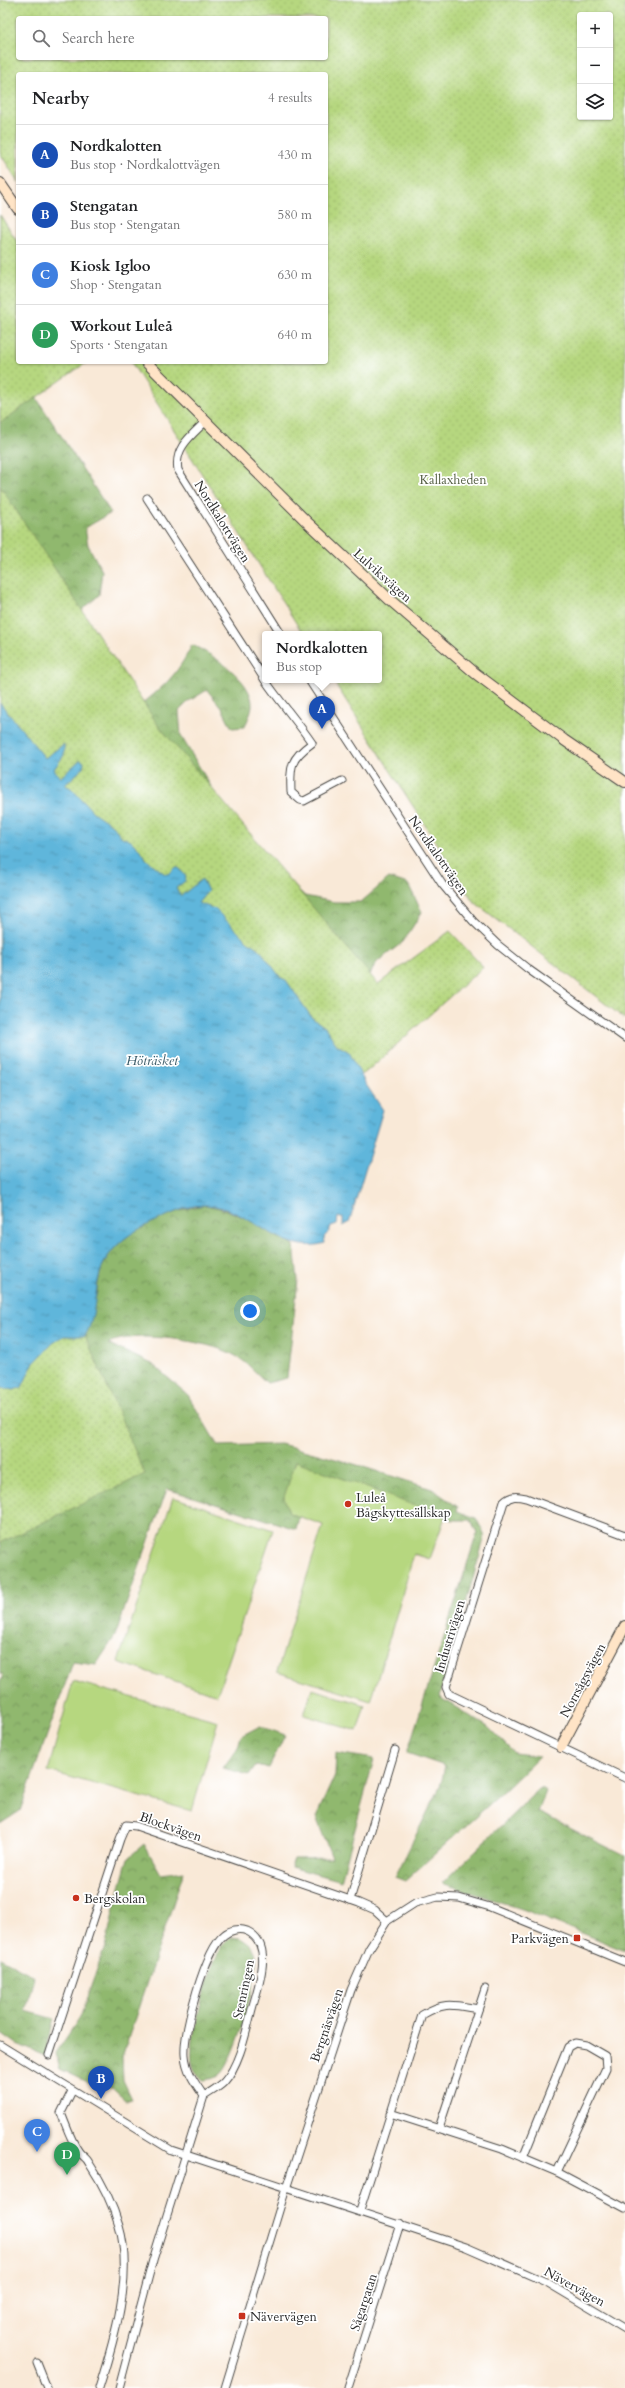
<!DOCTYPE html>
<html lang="en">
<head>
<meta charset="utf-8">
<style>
	:root { --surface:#fff; --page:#f2f2f2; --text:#202124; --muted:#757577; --line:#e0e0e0; --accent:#c8321e }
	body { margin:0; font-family:Cardo,serif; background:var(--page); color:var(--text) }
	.controls { position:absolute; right:12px; top:12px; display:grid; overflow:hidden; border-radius:4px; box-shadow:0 1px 3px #0004 }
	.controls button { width:36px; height:36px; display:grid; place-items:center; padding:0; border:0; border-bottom:1px solid var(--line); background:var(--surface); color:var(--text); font:20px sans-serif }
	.you { position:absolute; left:250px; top:1311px; width:14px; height:14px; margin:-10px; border:3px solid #fff; border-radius:50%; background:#1a73e8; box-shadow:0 0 0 6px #1a73e833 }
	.badge { display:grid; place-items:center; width:26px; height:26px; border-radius:50%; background:var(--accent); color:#fff; font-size:13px; font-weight:700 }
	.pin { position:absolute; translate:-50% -33px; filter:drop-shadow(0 1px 2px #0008) }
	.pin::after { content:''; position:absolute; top:21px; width:14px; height:12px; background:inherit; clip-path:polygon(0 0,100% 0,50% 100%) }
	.popup { position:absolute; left:262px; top:631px; width:120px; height:52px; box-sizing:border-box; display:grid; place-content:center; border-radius:4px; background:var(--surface); filter:drop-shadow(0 1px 3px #0005); font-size:13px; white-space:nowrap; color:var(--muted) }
	.popup b { font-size:15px; color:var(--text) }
	.popup::after { content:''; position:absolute; left:50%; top:100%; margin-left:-8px; border:8px solid transparent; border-top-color:var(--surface) }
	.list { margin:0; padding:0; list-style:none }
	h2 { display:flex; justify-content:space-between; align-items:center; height:52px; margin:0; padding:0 16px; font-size:17px }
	h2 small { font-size:13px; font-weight:400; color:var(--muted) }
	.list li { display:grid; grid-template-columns:26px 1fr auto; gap:12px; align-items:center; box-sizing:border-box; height:60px; padding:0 16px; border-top:1px solid var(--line) }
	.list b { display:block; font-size:15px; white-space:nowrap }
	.list p { margin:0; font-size:13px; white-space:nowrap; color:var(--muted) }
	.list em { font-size:13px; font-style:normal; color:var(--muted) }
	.icon { flex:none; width:22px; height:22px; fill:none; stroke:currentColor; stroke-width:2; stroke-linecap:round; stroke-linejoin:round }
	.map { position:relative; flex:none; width:625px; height:2388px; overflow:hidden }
	.search { position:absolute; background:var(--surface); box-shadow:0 1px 3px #0004; left:16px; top:16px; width:312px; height:44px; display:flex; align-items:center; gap:10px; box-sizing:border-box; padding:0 14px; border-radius:4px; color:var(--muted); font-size:15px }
	.panel { position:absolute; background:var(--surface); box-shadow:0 1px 3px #0004; left:16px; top:72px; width:312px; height:292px; border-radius:4px }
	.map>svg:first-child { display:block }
	.forest { fill:url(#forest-crowns); stroke:#5e724c }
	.park { fill:url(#park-dots); stroke:#708155; fill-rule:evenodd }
	.garden { fill:#b6d77f; stroke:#708155 }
	.water { fill:url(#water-ripples); stroke:#447083 }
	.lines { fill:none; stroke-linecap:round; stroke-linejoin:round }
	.street-casing { stroke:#4a4845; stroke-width:9 }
	.secondary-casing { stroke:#4a4845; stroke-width:12 }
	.street { stroke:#fff; stroke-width:7 }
	.secondary { stroke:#ffe4c6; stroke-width:10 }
	.poi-dot { fill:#c8321e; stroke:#fff; stroke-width:1.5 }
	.labels { text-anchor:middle; stroke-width:3.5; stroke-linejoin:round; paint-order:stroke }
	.park-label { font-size:13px; fill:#555f44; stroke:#fff }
	.street-label { font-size:13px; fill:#2b2b2b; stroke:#fff }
	.poi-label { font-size:13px; fill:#2b2b2b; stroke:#fff; text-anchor:start }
	.water-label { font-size:14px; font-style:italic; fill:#3d5c69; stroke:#fff }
</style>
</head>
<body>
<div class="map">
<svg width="625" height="2388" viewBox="0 0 625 2388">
	<defs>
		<pattern id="forest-crowns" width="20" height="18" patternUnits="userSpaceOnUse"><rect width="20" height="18" fill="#90b86e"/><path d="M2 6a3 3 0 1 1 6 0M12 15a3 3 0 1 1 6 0" fill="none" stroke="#76965b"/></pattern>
		<pattern id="park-dots" width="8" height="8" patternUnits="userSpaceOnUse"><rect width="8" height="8" fill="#b6d77f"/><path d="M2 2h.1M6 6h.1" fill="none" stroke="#9db96e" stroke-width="1.8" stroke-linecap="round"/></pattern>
		<pattern id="water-ripples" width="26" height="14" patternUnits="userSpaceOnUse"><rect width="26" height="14" fill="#5eb6db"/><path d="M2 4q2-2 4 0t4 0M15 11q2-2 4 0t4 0" fill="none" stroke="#4e94b2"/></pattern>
	</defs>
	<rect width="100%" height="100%" fill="#fff"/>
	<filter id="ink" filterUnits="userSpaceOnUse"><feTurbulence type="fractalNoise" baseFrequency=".025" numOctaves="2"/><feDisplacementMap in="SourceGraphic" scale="8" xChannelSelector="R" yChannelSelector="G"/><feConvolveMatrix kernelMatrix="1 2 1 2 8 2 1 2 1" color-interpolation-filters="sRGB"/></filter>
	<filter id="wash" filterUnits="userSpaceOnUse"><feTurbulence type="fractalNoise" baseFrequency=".012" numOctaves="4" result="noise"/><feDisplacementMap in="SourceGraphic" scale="16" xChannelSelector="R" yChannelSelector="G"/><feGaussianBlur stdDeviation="0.9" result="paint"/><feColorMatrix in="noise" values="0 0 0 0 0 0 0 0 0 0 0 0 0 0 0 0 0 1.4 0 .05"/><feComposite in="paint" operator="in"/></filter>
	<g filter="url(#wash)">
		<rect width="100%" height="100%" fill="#f9e9d7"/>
		<g class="forest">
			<path d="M0,215L18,243V362L34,394L111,513L85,528L88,545L102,571L99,595L78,614L137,708C164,686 176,677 192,645C212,654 254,681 252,706C251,713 247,721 245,727L232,728L222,708L207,690L189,701L179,711L181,736L241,837L305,896L334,902H361L389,878L408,884L422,912L403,942L377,962L363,987L0,658Z"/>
			<path d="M206,1205C239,1211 266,1229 294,1245L298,1280L287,1378L267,1383C257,1374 246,1361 234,1355C210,1341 131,1329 108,1344L152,1364L188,1395L218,1446L281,1444L354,1464L432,1489L458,1507L457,1511L476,1518L485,1536L439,1697L488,1727L514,1753L540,1756L504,1791L405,1881L395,1877L440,1787L445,1766L407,1753L477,1533L471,1520H452L429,1512L289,1513L299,1517L296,1529L167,1489L115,1636L96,1665L73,1662L20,1811L0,1824V1683L3,1674H0V1444L96,1296C98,1282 100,1267 109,1255C130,1226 172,1210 206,1205Z"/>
			<path d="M260,1726L285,1735L269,1768L256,1765L249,1775L223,1768L238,1747L241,1736Z"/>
			<path d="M336,1753L374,1759L341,1881L291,1867L294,1859L332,1858L316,1817L335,1775Z"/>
			<path d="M540,1788L546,1791L538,1812L625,1856V1951L525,1910L442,1883Z"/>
			<path d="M144,1844L161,1874L184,1871L122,2057L123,2080L132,2099L125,2100L112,2088L96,2086L60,2069L56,2053L80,2017L106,1944L114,1909L128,1858Z"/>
			<path d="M232,1937L240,1938C247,1942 254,1947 256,1956C259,1974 235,2059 222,2072C217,2078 210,2079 203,2080C198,2075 193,2070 192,2062C188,2041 210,1966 221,1947C224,1942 227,1940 232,1937Z"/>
			<path d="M0,1958L34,1976L26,2011L54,2019L45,2056L17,2044L0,2032Z"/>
		</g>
		<g class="park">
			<path d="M0,0H625V1019L473,901L333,680H379V634H303L131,362H326V74H18V182L0,153ZM580,15H610V117H580ZM18,18H326V58H18Z"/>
			<path d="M0,215L18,243V362H87L0,423Z"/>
			<path d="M0,486L158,725L378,984L450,931L483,967L366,1072L54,1264L145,1474L0,1543Z"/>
		</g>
		<g class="garden">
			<path d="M296,1461L445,1517L430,1559L414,1554L371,1701L277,1672L323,1525L289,1513L284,1497Z"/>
			<path d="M173,1497L273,1530L217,1695L118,1662Z"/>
			<path d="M73,1681L218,1721L192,1811L48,1771Z"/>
			<path d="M312,1689L365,1705L357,1731L304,1715Z"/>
		</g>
		<path class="water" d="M0,703L45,758L64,744V755L54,769L60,778L80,760L84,762L83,768L65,785L71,788L93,812L112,825L122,837L131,841L143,853L146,859L165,874H169L176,867L180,869L186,877L185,881L176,888L181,896L202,879L208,891L198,903L215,909L246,940L260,950L281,978L286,980L312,1018L325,1027L337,1045L349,1052L365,1083L383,1110L349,1223L343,1226V1217H338L337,1224L331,1226L329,1232L324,1237L325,1243C281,1257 251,1208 207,1205C190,1204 173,1213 158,1220C139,1228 121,1238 109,1255C91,1279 100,1311 85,1336H64L53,1343L33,1364L22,1387L14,1390L0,1388Z"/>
	</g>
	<g filter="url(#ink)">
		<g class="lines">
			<defs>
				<g id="street">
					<path d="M205,422C191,436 174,448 178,470L281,634"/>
					<path d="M147,498L265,680"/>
					<path d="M265,680C280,702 297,721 312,743C290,759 290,766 291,792L300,800L304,801L342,781"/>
					<path d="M309,680L442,884L473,921L498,945L528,969L625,1038"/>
					<path d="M625,1535L526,1498C517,1496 511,1495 504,1502L446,1687L449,1694L625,1778"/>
					<path d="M350,1900L395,1750"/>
					<path d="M0,2045L171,2150L466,2247L548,2283L625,2329"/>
					<path d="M49,2055L120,1839L126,1825L136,1826L359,1903L375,1910L387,1921"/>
					<path d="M72,2091L61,2113C66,2125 71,2141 79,2152C82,2156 87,2158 89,2163C101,2181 113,2205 119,2226C134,2275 114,2341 99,2388"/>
					<path d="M390,2113L502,2149L557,2172L625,2208"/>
					<path d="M439,2128L485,1989"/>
					<path d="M523,2158L568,2047L575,2043L586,2045L605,2056L606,2068L557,2172"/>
					<path d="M360,2210L422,2015C445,2001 453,2005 478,2009"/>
					<path d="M37,2363L47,2388"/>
					<path d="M119,2388L153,2260L204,2096C195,2083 186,2071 185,2055C183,2031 205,1950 224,1935C230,1930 239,1928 247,1931C275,1944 258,1987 252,2009C246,2032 240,2064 224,2082C218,2088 210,2092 204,2096"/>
					<path d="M225,2388L282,2201L351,1990L369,1949L387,1921L415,1903L438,1897L459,1898L490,1907L625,1962"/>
					<path d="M348,2388L400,2224"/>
				</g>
				<g id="secondary">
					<path d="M0,183L18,209"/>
					<path d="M146,362L309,524L390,600L475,673L564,740L625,782"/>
					<path d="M561,1747L625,1626"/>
				</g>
			</defs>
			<use href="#street" class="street-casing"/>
			<use href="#secondary" class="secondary-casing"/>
			<use href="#street" class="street"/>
			<use href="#secondary" class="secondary"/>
		</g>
	</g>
	<g class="poi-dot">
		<circle cx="348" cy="1504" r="4"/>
		<circle cx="76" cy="1898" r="4"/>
		<rect x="573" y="1934" width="8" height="8" rx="2"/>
		<rect x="238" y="2312" width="8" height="8" rx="2"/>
	</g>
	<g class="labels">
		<g class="park-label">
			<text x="453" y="484">Kallaxheden</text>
		</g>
		<g class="street-label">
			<text transform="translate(223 521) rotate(58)" y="5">Nordkalottvägen</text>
			<text transform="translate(383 575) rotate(42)" y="5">Lulviksvägen</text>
			<text transform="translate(439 855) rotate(55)" y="5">Nordkalottvägen</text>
			<text transform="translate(449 1636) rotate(-73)" y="5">Industrivägen</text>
			<text transform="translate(582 1680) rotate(-62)" y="5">Norrsågsvägen</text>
			<text transform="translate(171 1826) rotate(19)" y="5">Blockvägen</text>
			<text transform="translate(243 1989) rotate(-78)" y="5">Stenringen</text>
			<text transform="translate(326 2025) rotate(-71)" y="5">Bergnäsvägen</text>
			<text transform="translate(575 2286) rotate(29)" y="5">Nävervägen</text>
			<text transform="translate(363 2302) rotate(-72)" y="5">Sågargatan</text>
		</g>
		<g class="poi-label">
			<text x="356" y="1502">Luleå<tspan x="356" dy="15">Bågskyttesällskap</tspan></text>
			<text x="84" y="1903">Bergskolan</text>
			<text x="569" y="1943" text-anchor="end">Parkvägen</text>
			<text x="250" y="2321">Nävervägen</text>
		</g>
		<g class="water-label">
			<text x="152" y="1065">Höträsket</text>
		</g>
	</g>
</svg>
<div class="controls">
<button>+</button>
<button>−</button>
<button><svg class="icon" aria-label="layers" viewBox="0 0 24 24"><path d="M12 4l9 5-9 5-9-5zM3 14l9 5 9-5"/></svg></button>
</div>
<div class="you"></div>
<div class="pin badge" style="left:322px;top:729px;background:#1a4fb4">A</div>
<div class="popup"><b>Nordkalotten</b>Bus stop</div>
<div class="pin badge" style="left:101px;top:2099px;background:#1a4fb4">B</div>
<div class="pin badge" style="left:37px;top:2152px;background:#3f7fe0">C</div>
<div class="pin badge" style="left:67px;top:2175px;background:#2e9e5b">D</div>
<div class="search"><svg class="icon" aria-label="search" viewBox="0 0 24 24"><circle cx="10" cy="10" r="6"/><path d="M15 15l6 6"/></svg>Search here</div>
<section class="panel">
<h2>Nearby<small>4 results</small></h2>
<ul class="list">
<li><span class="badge" style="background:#1a4fb4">A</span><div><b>Nordkalotten</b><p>Bus stop · Nordkalottvägen</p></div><em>430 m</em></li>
<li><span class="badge" style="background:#1a4fb4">B</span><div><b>Stengatan</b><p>Bus stop · Stengatan</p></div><em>580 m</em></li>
<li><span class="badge" style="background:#3f7fe0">C</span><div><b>Kiosk Igloo</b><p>Shop · Stengatan</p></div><em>630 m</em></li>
<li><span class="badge" style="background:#2e9e5b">D</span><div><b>Workout Luleå</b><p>Sports · Stengatan</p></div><em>640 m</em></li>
</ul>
</section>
</div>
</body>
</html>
